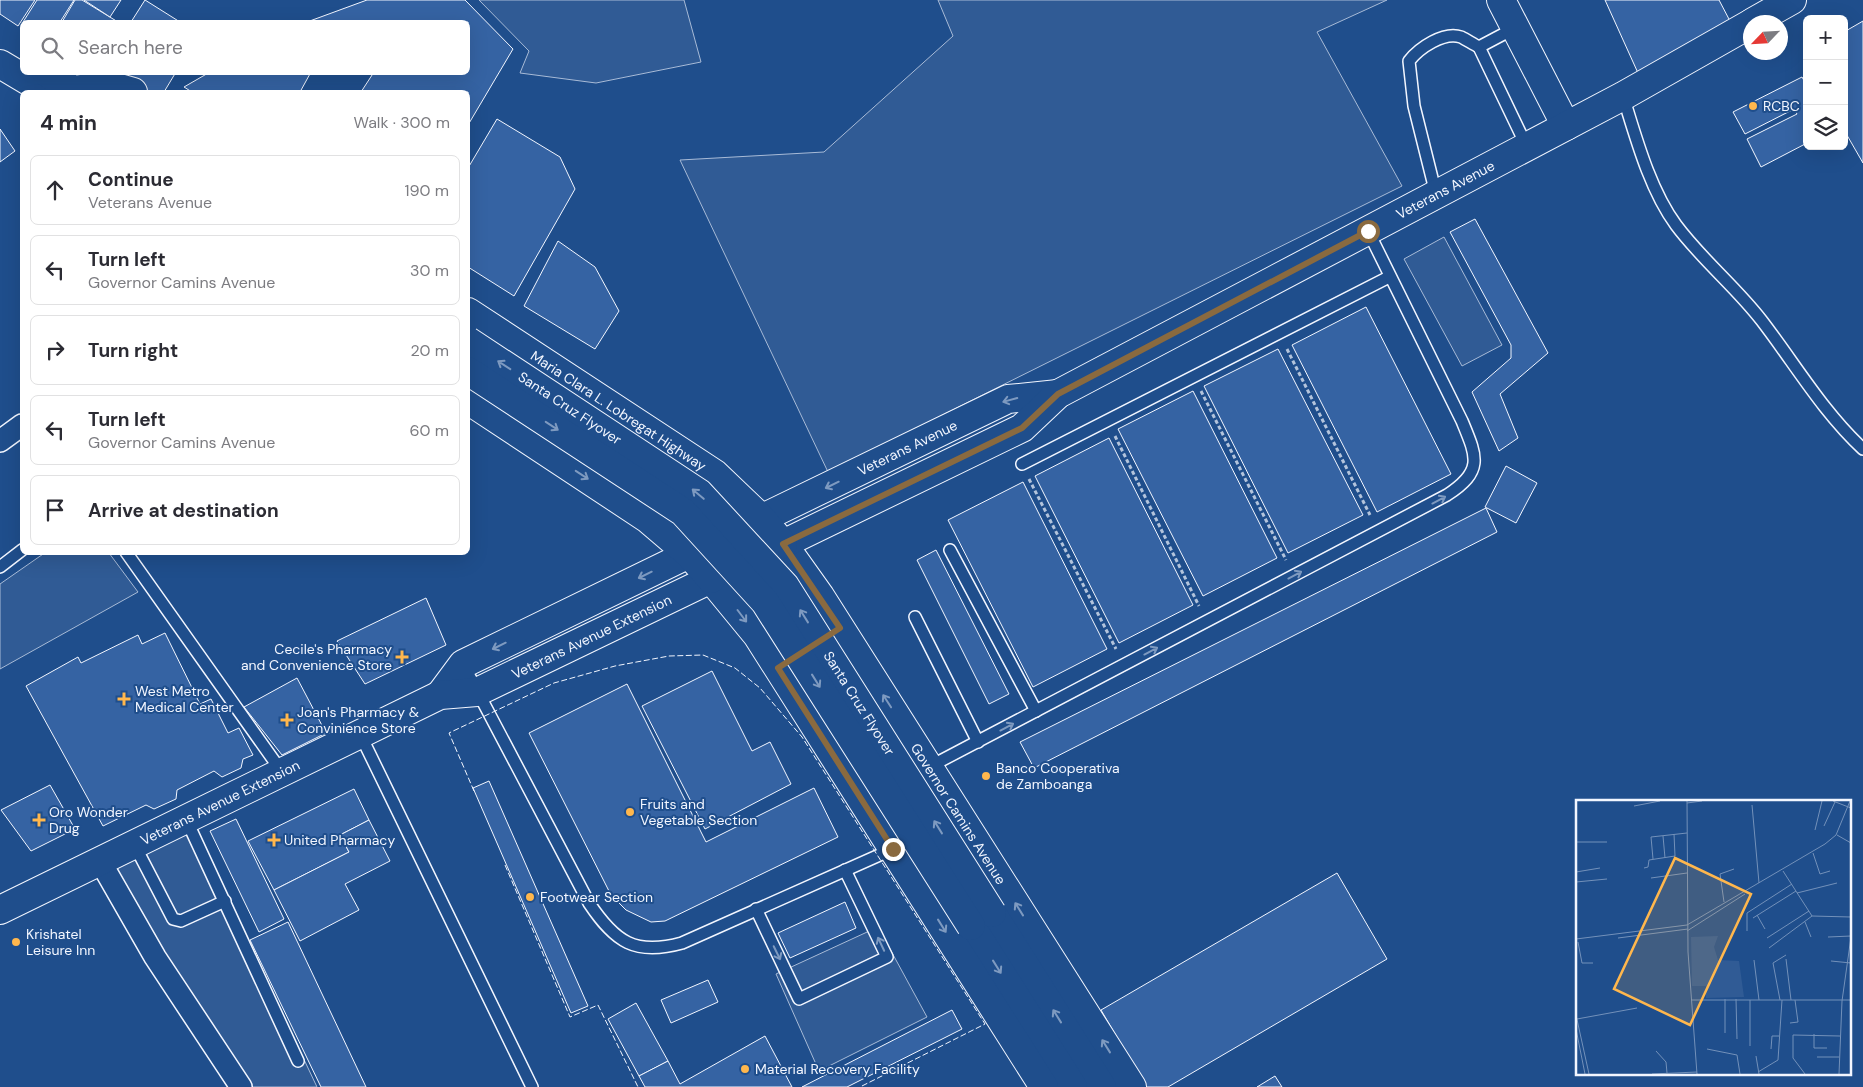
<!DOCTYPE html>
<html lang="en">
<head>
<meta charset="utf-8">
<style>
	:root { --surface:#fff; --page:#f7f7f7; --text:#2b2b33; --muted:#7c7c81; --line:#e1e1e2 }
	body { margin:0; font-family:"DM Sans",sans-serif; background:var(--page); color:var(--text) }
	.controls { position:absolute; right:15px; top:15px; display:grid; overflow:hidden; border-radius:8px; box-shadow:0 5px 20px #0002 }
	.controls button { width:45px; height:45px; display:grid; place-items:center; padding:0; border:0; border-bottom:1px solid var(--line); background:var(--surface); color:var(--text); font:25px sans-serif }
	.compass { position:absolute; left:1743px; top:15px; width:45px; height:45px; border-radius:50%; background:var(--surface); box-shadow:0 5px 20px #0002; rotate:245deg }
	.stop { position:absolute; width:15px; height:15px; margin:-11px; border:4px solid #8a6a3f; border-radius:50%; background:#fff }
	.stop.end { background:#8a6a3f; border-color:#fff; box-shadow:0 1px 5px #0008 }
	.list { margin:0; padding:0; list-style:none }
	h2 { display:flex; justify-content:space-between; align-items:center; height:65px; margin:0; padding:0 20px; font-size:21px }
	h2 small { font-size:16px; font-weight:400; color:var(--muted) }
	.list li { display:grid; grid-template-columns:32px 1fr auto; gap:15px; align-items:center; box-sizing:border-box; height:70px; margin:0 10px 10px; padding:0 10px; border:1px solid var(--line); border-radius:8px }
	.list b { display:block; font-size:19px; white-space:nowrap }
	.list p { margin:0; font-size:16px; white-space:nowrap; color:var(--muted) }
	.list em { font-size:16px; font-style:normal; color:var(--muted) }
	.icon { flex:none; width:28px; height:28px; fill:none; stroke:currentColor; stroke-width:2; stroke-linecap:round; stroke-linejoin:round }
	.map { position:relative; flex:none; width:1863px; height:1087px; overflow:hidden }
	.search { position:absolute; background:var(--surface); box-shadow:0 5px 20px #0002; left:20px; top:20px; width:450px; height:55px; display:flex; align-items:center; gap:12px; box-sizing:border-box; padding:0 18px; border-radius:8px; color:var(--muted); font-size:19px }
	.panel { position:absolute; background:var(--surface); box-shadow:0 5px 20px #0002; left:20px; top:90px; width:450px; height:465px; border-radius:8px }
	.map>svg:first-child { display:block }
	.built { fill:#305b95; stroke:#a8bbd7 }
	.building { fill:#3563a3; stroke:#f2f6ff }
	.lines { fill:none; stroke-linecap:round; stroke-linejoin:round }
	.lane-casing { stroke:#f2f6ff; stroke-width:14 }
	.street-casing { stroke:#f2f6ff; stroke-width:24 }
	.secondary-casing { stroke:#f2f6ff; stroke-width:30 }
	.primary-casing { stroke:#f2f6ff; stroke-width:30 }
	.highway-casing { stroke:#f2f6ff; stroke-width:30 }
	.path { stroke:#b3c4dc; stroke-width:3; stroke-dasharray:4 2.5; stroke-linecap:butt }
	.lane { stroke:#1f4e8c; stroke-width:11 }
	.street { stroke:#1f4e8c; stroke-width:21 }
	.secondary { stroke:#1f4e8c; stroke-width:28 }
	.primary { stroke:#1f4e8c; stroke-width:28 }
	.highway { stroke:#1f4e8c; stroke-width:28 }
	.primary-bridge-casing { stroke:#f2f6ff; stroke-width:30; stroke-linecap:butt }
	.primary-bridge { stroke:#1f4e8c; stroke-width:28 }
	.fence { stroke:#f2f6ff; stroke-width:1; stroke-dasharray:6 2.5; stroke-linecap:butt }
	.oneway { stroke:#7e9ac0 }
	.route { stroke:#8a6a3f; stroke-width:6 }
	.poi-dot { fill:#ffb74d; stroke:#1f4e8c; stroke-width:2 }
	.labels { text-anchor:middle; stroke-width:4; stroke-linejoin:round; paint-order:stroke }
	.poi-label { font-size:14px; fill:#f2f6ff; stroke:#1f4e8c; text-anchor:start }
	.street-label { font-size:14px; fill:#f2f6ff; stroke:#1f4e8c }
	.inset-road { fill:none; stroke:#7391ba; stroke-width:1 }
	.view { fill:#ffb74d; fill-opacity:0.15; stroke:#ffb74d; stroke-width:2.5 }
	.inset-edge { fill:none; stroke:#f2f6ff; stroke-width:2.5 }
</style>
</head>
<body>
<div class="map">
<svg width="1863" height="1087" viewBox="0 0 1863 1087">
	<rect width="100%" height="100%" fill="#1f4e8c"/>
	<g class="built">
		<path d="M479,0H684L701,62L596,83L520,73L529,51Z"/>
		<path d="M938,0H1387L1317,32L1402,186L828,472L680,160L824,152L953,36Z"/>
		<path d="M1444,237L1502,345L1462,366L1404,259Z"/>
		<path d="M46,552L109,553L138,592L0,669V584Z"/>
		<path d="M194,827L317,1087H251L110,870Z"/>
		<path d="M878,927L927,1017L819,1071L776,974Z"/>
	</g>
	<g class="building">
		<path d="M0,0H35L18,26L0,14Z"/>
		<path d="M37,0H74L60,22H23Z"/>
		<path d="M75,0H82L118,22H62Z"/>
		<path d="M84,0H121L110,17Z"/>
		<path d="M145,0L180,22H131Z"/>
		<path d="M367,0H465L513,49L468,125V92H361L374,72H468V22H307Z"/>
		<path d="M1605,0H1719L1730,21L1638,73Z"/>
		<path d="M1863,21V163L1844,130V32Z"/>
		<path d="M108,72H176L164,92H141Z"/>
		<path d="M210,72H311L300,92H192L184,87Z"/>
		<path d="M1802,77L1807,86V143L1761,167L1747,139L1797,114L1794,109L1745,134L1733,112Z"/>
		<path d="M497,119L560,157L575,189L514,296L468,267V168Z"/>
		<path d="M0,129L15,151L0,162Z"/>
		<path d="M1475,219L1548,353L1500,394L1518,438L1499,451L1472,392L1511,358V345L1450,232Z"/>
		<path d="M558,241L595,267L619,311L595,349L524,306Z"/>
		<path d="M1366,307L1451,474L1377,512L1292,345Z"/>
		<path d="M1278,349L1363,515L1288,553L1204,386Z"/>
		<path d="M1193,391L1277,558L1203,596L1118,429Z"/>
		<path d="M1109,438L1193,605L1119,643L1035,476Z"/>
		<path d="M1506,466L1537,483L1516,523L1485,507Z"/>
		<path d="M1023,482L1107,649L1033,687L948,520Z"/>
		<path d="M1486,508L1497,532L1034,768L1020,742Z"/>
		<path d="M936,550L1009,694L989,704L917,560Z"/>
		<path d="M426,598L446,645L365,684L337,641Z"/>
		<path d="M165,633L200,704L211,699L228,733L239,728L253,755L243,759L241,768L222,777L214,771L177,790L176,799L154,809L146,805L103,826L26,686L78,657L81,663L138,635L142,644Z"/>
		<path d="M712,671L752,751L770,742L791,784L705,829L642,706Z"/>
		<path d="M297,678L326,733L282,755L244,707Z"/>
		<path d="M627,684L706,842L814,788L838,837L665,921L651,922L626,910L611,895L529,733Z"/>
		<path d="M489,781L588,1006L571,1013L473,788Z"/>
		<path d="M50,785L75,829L31,851L1,810Z"/>
		<path d="M354,789L369,820L340,835L349,852L274,890L248,841Z"/>
		<path d="M236,819L284,919L259,932L210,831Z"/>
		<path d="M369,820L390,861L345,884L359,910L300,941L274,890L349,852L340,835Z"/>
		<path d="M1337,873L1387,959L1168,1087H1146L1101,1010Z"/>
		<path d="M845,902L856,928L790,958L778,933Z"/>
		<path d="M288,922L366,1087H321L250,940Z"/>
		<path d="M708,980L718,1002L671,1023L661,1000Z"/>
		<path d="M636,1003L668,1061L639,1076L608,1019Z"/>
		<path d="M952,1010L962,1029L847,1087H802Z"/>
		<path d="M765,1036L792,1087H645L639,1076L668,1061L680,1084Z"/>
		<path d="M1275,1076L1282,1087H1257Z"/>
	</g>
	<g class="lines">
		<defs>
			<g id="lane">
				<path d="M1479,47L1527,147"/>
				<path d="M1623,96C1636,138 1650,190 1676,225C1702,260 1736,287 1762,321C1795,364 1823,412 1863,449"/>
				<path d="M1436,194L1414,106L1409,61C1419,48 1444,31 1461,37C1467,40 1473,44 1479,47L1515,28"/>
				<path d="M1022,464L1389,277"/>
				<path d="M950,550L1036,711"/>
				<path d="M126,552L282,772"/>
				<path d="M0,567L22,550"/>
				<path d="M915,617L978,742"/>
				<path d="M463,664L589,903C615,942 635,956 682,943L893,849"/>
				<path d="M360,734L532,1087"/>
				<path d="M929,767L1447,495C1484,471 1477,457 1462,421L1368,231"/>
				<path d="M186,819L298,1061"/>
				<path d="M134,844L173,919L181,921L225,901"/>
				<path d="M756,909L799,999L887,957L845,870"/>
			</g>
			<g id="street">
				<path d="M0,441L22,425"/>
				<path d="M100,861L155,957L241,1087"/>
			</g>
			<g id="secondary">
				<path d="M1501,0L1566,126"/>
				<path d="M440,695L463,664L689,554"/>
				<path id="s1" d="M0,910L440,695L477,692L711,579"/>
			</g>
			<g id="primary">
				<path d="M1753,22L1792,0"/>
				<path id="s2" d="M740,529L1008,399L1058,394"/>
				<path id="s3" d="M783,544L820,596L1132,1087"/>
				<path d="M992,913L1102,1087"/>
				<path d="M971,926L1073,1087"/>
				<path id="s4" d="M1044,1087L757,635L711,579L1022,428L1058,394L1623,96L1750,24"/>
			</g>
			<g id="highway">
				<path d="M0,64L47,92"/>
				<path d="M46,72L73,90L109,85L133,92"/>
				<path id="s5" d="M468,312L715,474L762,519L783,544"/>
				<path d="M468,400L648,519L689,554L711,579"/>
			</g>
		</defs>
		<use href="#lane" class="lane-casing"/>
		<use href="#street" class="street-casing"/>
		<use href="#secondary" class="secondary-casing"/>
		<use href="#primary" class="primary-casing"/>
		<use href="#highway" class="highway-casing"/>
		<g class="path">
			<path d="M1287,349L1370,515"/>
			<path d="M1201,391L1286,560"/>
			<path d="M1115,436L1199,606"/>
			<path d="M1029,479L1116,649"/>
		</g>
		<use href="#lane" class="lane"/>
		<use href="#street" class="street"/>
		<use href="#secondary" class="secondary"/>
		<use href="#primary" class="primary"/>
		<use href="#highway" class="highway"/>
		<defs>
			<g id="primary-bridge">
				<path id="s6" d="M468,341L699,493L785,586L992,913"/>
				<path d="M468,371L683,512L765,602L971,926"/>
			</g>
		</defs>
		<use href="#primary-bridge" class="primary-bridge-casing"/>
		<use href="#primary-bridge" class="primary-bridge"/>
		<g class="fence">
			<path d="M474,791L449,733L554,683L615,666L669,656L703,655L735,668L760,688L802,737L985,1024L860,1087"/>
			<path d="M505,865L570,1017L598,1005L638,1087"/>
		</g>
	</g>
	<defs><path id="oneway-shaft" d="M-6 0H5M1.5-3L5.5 0L1.5 3" fill="none" stroke-width="1.6" stroke-linecap="round" stroke-linejoin="round" transform="scale(1.25)"/></defs>
	<g class="oneway">
		<use href="#oneway-shaft" transform="translate(504 365) rotate(-147)"/>
		<use href="#oneway-shaft" transform="translate(1010 400) rotate(165)"/>
		<use href="#oneway-shaft" transform="translate(552 426) rotate(33)"/>
		<use href="#oneway-shaft" transform="translate(582 475) rotate(33)"/>
		<use href="#oneway-shaft" transform="translate(832 485) rotate(154)"/>
		<use href="#oneway-shaft" transform="translate(698 494) rotate(-140)"/>
		<use href="#oneway-shaft" transform="translate(1439 500) rotate(-28)"/>
		<use href="#oneway-shaft" transform="translate(645 575) rotate(154)"/>
		<use href="#oneway-shaft" transform="translate(1295 575) rotate(-28)"/>
		<use href="#oneway-shaft" transform="translate(742 616) rotate(53)"/>
		<use href="#oneway-shaft" transform="translate(804 616) rotate(-122)"/>
		<use href="#oneway-shaft" transform="translate(499 646) rotate(154)"/>
		<use href="#oneway-shaft" transform="translate(1151 651) rotate(-28)"/>
		<use href="#oneway-shaft" transform="translate(816 681) rotate(58)"/>
		<use href="#oneway-shaft" transform="translate(887 701) rotate(-123)"/>
		<use href="#oneway-shaft" transform="translate(1007 727) rotate(-28)"/>
		<use href="#oneway-shaft" transform="translate(938 827) rotate(-122)"/>
		<use href="#oneway-shaft" transform="translate(1019 909) rotate(-122)"/>
		<use href="#oneway-shaft" transform="translate(942 926) rotate(58)"/>
		<use href="#oneway-shaft" transform="translate(881 944) rotate(-115)"/>
		<use href="#oneway-shaft" transform="translate(777 953) rotate(64)"/>
		<use href="#oneway-shaft" transform="translate(997 967) rotate(58)"/>
		<use href="#oneway-shaft" transform="translate(1057 1016) rotate(-122)"/>
		<use href="#oneway-shaft" transform="translate(1106 1046) rotate(-122)"/>
	</g>
	<g class="lines">
		<path class="route" d="M893,849L778,668L840,628L783,544L1022,428L1058,394L1368,231"/>
	</g>
	<g class="poi-dot">
		<circle cx="1753" cy="106" r="5"/>
		<path d="M399.5 649.5h5v5h5v5h-5v5h-5v-5h-5v-5h5z"/>
		<path d="M121.5 691.5h5v5h5v5h-5v5h-5v-5h-5v-5h5z"/>
		<path d="M284.5 712.5h5v5h5v5h-5v5h-5v-5h-5v-5h5z"/>
		<circle cx="986" cy="776" r="5"/>
		<circle cx="630" cy="812" r="5"/>
		<path d="M36.5 812.5h5v5h5v5h-5v5h-5v-5h-5v-5h5z"/>
		<path d="M271.5 832.5h5v5h5v5h-5v5h-5v-5h-5v-5h5z"/>
		<circle cx="530" cy="897" r="5"/>
		<circle cx="16" cy="942" r="5"/>
		<circle cx="745" cy="1069" r="5"/>
	</g>
	<g class="labels">
		<g class="poi-label">
			<text x="1763" y="111">RCBC</text>
			<text x="392" y="654" text-anchor="end">Cecile's Pharmacy<tspan x="392" dy="16">and Convenience Store</tspan></text>
			<text x="135" y="696">West Metro<tspan x="135" dy="16">Medical Center</tspan></text>
			<text x="297" y="717">Joan's Pharmacy &amp;<tspan x="297" dy="16">Convinience Store</tspan></text>
			<text x="996" y="773">Banco Cooperativa<tspan x="996" dy="16">de Zamboanga</tspan></text>
			<text x="640" y="809">Fruits and<tspan x="640" dy="16">Vegetable Section</tspan></text>
			<text x="49" y="817">Oro Wonder<tspan x="49" dy="16">Drug</tspan></text>
			<text x="284" y="845">United Pharmacy</text>
			<text x="540" y="902">Footwear Section</text>
			<text x="26" y="939">Krishatel<tspan x="26" dy="16">Leisure Inn</tspan></text>
			<text x="755" y="1074">Material Recovery Facility</text>
		</g>
		<g class="street-label">
			<text dy="5" stroke="none"><textPath href="#s4" startOffset="1441">Veterans Avenue</textPath></text>
			<text dy="5" stroke="none"><textPath href="#s6" startOffset="122">Santa Cruz Flyover</textPath></text>
			<text dy="5" stroke="none"><textPath href="#s5" startOffset="180">Maria Clara L. Lobregat Highway</textPath></text>
			<text dy="5" stroke="none"><textPath href="#s2" startOffset="186">Veterans Avenue</textPath></text>
			<text dy="5" stroke="none"><textPath href="#s1" startOffset="654">Veterans Avenue Extension</textPath></text>
			<text dy="5" stroke="none"><textPath href="#s6" startOffset="542">Santa Cruz Flyover</textPath></text>
			<text dy="5" stroke="none"><textPath href="#s1" startOffset="245">Veterans Avenue Extension</textPath></text>
			<text dy="5" stroke="none"><textPath href="#s3" startOffset="322">Governor Camins Avenue</textPath></text>
		</g>
	</g>
	<g transform="translate(1576 800)">
		<rect width="275" height="275" fill="#1f4e8c"/>
		<path d="M142,136L138,147L142,160L163,161L168,197L130,198V186H116L115,137Z" fill="#305b95"/>
		<path class="inset-road" d="M111,1L112,152L121,274M257,1L275,8M111,3L126,1M176,5L183,83M58,6L84,1M248,26L259,2M239,30L246,1M261,35L275,43M87,36L89,58M0,42H31M237,53L244,74L254,71M77,59L75,37L111,33M68,68L72,67L73,60L99,56L98,34M207,71L236,116L275,117M0,72L24,68M75,78L111,73M0,82L31,79M221,93L261,83M148,102L144,74L158,69M181,115L189,129M177,118L220,91M229,122L235,137M111,125L249,44L260,35L274,1M111,131L169,94M171,131V113L216,84M252,137L275,136M42,138L112,129M191,138L233,111M0,139L111,125M2,142L6,163H17M193,148L236,116M210,159L215,200M178,160L183,200M255,161L275,163M149,199V233M160,199L161,239M115,200H275M174,200V246M204,200L197,163L210,155M0,215L13,274M1,219L61,208M214,223L222,222L219,200M0,229L9,274M238,234V248H251M131,249L161,255L164,274M195,249L196,236H203M80,251L90,262L91,273M180,256L183,274M241,257H263M182,272L202,260L206,200M76,274L121,272M229,274L217,258V235L264,236M263,274L266,201L275,137"/>
		<path class="view" d="M99,58L175,94L114,225L38,189Z"/>
		<rect width="275" height="275" class="inset-edge"/>
	</g>
</svg>
<div class="controls">
<button>+</button>
<button>−</button>
<button><svg class="icon" aria-label="layers" viewBox="0 0 24 24"><path d="M12 4l9 5-9 5-9-5zM3 14l9 5 9-5"/></svg></button>
</div>
<svg class="compass" viewBox="-18 -18 36 36"><path d="M0-13l5 13h-10z" fill="#e53935"/><path d="M0 13l5-13h-10z" fill="#7c7c81"/></svg>
<div class="stop" style="left:1368px;top:231px"></div>
<div class="stop end" style="left:893px;top:849px"></div>
<div class="search"><svg class="icon" aria-label="search" viewBox="0 0 24 24"><circle cx="10" cy="10" r="6"/><path d="M15 15l6 6"/></svg>Search here</div>
<section class="panel">
<h2>4 min<small>Walk · 300 m</small></h2>
<ul class="list">
<li><svg class="icon" aria-label="ahead" viewBox="0 0 24 24"><path d="M12 20V5M6 11l6-6 6 6"/></svg><div><b>Continue</b><p>Veterans Avenue</p></div><em>190 m</em></li>
<li><svg class="icon" aria-label="left" viewBox="0 0 24 24"><path d="M17 20v-9H6M10 6l-5 5 5 5"/></svg><div><b>Turn left</b><p>Governor Camins Avenue</p></div><em>30 m</em></li>
<li><svg class="icon" aria-label="right" viewBox="0 0 24 24"><path d="M7 20v-9h11M14 6l5 5-5 5"/></svg><div><b>Turn right</b></div><em>20 m</em></li>
<li><svg class="icon" aria-label="left" viewBox="0 0 24 24"><path d="M17 20v-9H6M10 6l-5 5 5 5"/></svg><div><b>Turn left</b><p>Governor Camins Avenue</p></div><em>60 m</em></li>
<li><svg class="icon" aria-label="arrive" viewBox="0 0 24 24"><path d="M6 21V4h12l-3 4 3 4H6"/></svg><div><b>Arrive at destination</b></div></li>
</ul>
</section>
</div>
</body>
</html>
